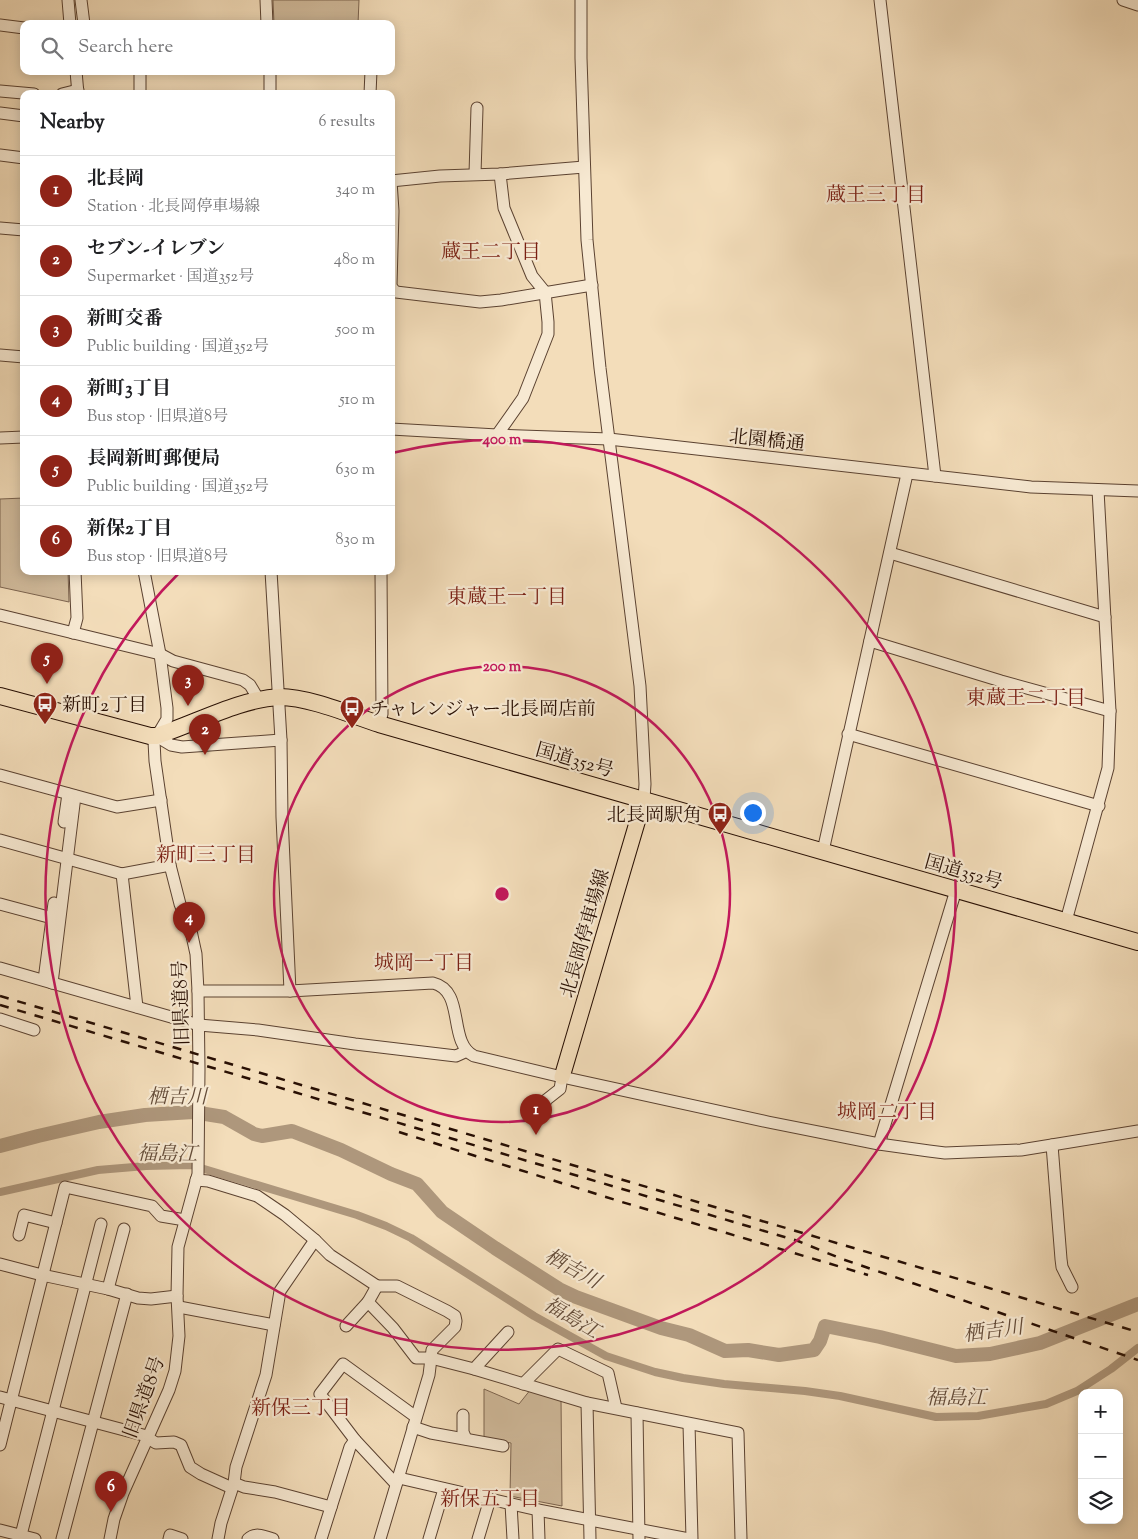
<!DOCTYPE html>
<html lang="en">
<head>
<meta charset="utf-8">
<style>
	:root { --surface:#fff; --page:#f6f6f6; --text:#202124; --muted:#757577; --line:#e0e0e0; --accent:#8f2418 }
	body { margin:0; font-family:"Sorts Mill Goudy","Noto Serif JP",serif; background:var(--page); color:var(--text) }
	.controls { position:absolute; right:15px; bottom:15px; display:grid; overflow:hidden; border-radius:10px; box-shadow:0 2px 12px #0003 }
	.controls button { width:45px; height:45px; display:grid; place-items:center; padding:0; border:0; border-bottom:1px solid var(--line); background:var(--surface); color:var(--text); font:25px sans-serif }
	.you { position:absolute; left:752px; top:812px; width:18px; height:18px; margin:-12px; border:4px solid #fff; border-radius:50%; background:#1a73e8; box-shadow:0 0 0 8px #1a73e833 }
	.badge { display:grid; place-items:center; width:32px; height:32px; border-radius:50%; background:var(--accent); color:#fff; font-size:16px; font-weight:700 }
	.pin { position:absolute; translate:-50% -41px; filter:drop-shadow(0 1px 2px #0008) }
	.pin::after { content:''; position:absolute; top:26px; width:18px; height:15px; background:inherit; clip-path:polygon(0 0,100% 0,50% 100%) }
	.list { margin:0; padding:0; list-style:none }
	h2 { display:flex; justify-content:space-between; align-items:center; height:65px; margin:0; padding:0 20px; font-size:21px }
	h2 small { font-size:16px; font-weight:400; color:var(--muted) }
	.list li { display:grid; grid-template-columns:32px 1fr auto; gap:15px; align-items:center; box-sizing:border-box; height:70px; padding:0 20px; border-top:1px solid var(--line) }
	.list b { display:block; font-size:19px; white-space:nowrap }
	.list p { margin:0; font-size:16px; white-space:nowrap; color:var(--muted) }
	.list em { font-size:16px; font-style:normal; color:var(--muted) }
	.icon { flex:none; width:28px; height:28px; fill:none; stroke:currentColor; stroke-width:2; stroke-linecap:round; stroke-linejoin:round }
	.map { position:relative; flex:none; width:1138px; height:1539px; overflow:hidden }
	.search { position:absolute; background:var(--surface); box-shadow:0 2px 12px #0003; left:20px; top:20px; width:375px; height:55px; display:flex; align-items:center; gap:12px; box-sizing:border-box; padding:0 18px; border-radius:10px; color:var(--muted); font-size:19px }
	.panel { position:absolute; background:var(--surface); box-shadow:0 2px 12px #0003; left:20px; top:90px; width:375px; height:485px; border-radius:10px }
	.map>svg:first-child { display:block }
	.green { fill:#d0ba9b; stroke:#7c644f }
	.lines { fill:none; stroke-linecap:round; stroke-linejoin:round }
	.canal { stroke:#ae977c; stroke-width:8 }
	.river { stroke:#ae977c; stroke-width:14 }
	.minor-casing { stroke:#5b4231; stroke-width:13 }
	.major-casing { stroke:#280f03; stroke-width:17 }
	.highway-casing { stroke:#280f03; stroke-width:18 }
	.minor { stroke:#f7e9d2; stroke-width:11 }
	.major { stroke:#f3ddba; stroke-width:15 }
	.highway { stroke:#f3ddba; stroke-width:16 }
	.rail { stroke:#280f03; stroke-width:2.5; stroke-dasharray:9 9; stroke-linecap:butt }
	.ring { fill:none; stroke:#c2185b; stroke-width:2.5 }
	.labels { text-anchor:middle; stroke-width:4.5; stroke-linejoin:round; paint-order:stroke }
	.street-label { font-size:19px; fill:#280f03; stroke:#f7e9d2 }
	.poi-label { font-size:19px; fill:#280f03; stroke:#f7e9d2; text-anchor:start }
	.neighbourhood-label { font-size:20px; fill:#7a1f14; stroke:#f7e9d2 }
	.water-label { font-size:20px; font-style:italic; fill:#644c39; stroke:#f7e9d2 }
	.centre { fill:#c2185b; stroke:#f7e9d2; stroke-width:2.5 }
	.ring-label { font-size:15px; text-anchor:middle; font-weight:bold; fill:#c2185b; stroke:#f7e9d2; stroke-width:4.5; stroke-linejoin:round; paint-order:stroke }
</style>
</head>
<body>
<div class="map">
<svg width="1138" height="1539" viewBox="0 0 1138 1539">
	<rect width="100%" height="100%" fill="#f3ddba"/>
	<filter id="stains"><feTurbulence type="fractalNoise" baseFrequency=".004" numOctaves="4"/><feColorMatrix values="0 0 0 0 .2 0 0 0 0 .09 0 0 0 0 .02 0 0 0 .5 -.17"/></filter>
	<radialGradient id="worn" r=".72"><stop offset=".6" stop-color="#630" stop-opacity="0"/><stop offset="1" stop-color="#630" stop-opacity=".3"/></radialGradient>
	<g class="green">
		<path d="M273,0H359L358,24H274Z"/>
		<path d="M24,498V571H68L69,602L0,587V499Z"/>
		<path d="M484,1389L519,1404L531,1389L561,1397L562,1506L510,1496L511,1443L484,1438Z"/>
	</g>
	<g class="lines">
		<path class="canal" d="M0,1192L98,1170L146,1166L191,1165L357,1215L386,1226L411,1238L534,1316L606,1356L655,1372L683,1378L724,1384L805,1391L840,1396L936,1417L978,1416L1046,1404L1077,1391L1111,1369L1138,1348"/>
		<path class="river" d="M0,1146L38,1136L99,1122L145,1115L193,1112L224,1117L254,1134L262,1136L292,1131L341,1150L391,1174L417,1184L442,1212L495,1248L559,1289L576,1297L661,1328L689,1335L725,1351L748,1350L779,1355L814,1350L820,1341L825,1326L880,1337L956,1356L990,1354L1040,1343L1138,1304"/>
		<defs>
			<g id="minor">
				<path d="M68,0L70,24"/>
				<path d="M81,0L84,24"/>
				<path d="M266,0L267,24"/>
				<path d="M581,0V58L587,240L600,368L640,686L645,784L644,799"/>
				<path d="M880,0L935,476"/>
				<path d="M1123,0L1138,5"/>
				<path d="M0,25L24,28"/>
				<path d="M76,71L78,94"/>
				<path d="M140,71V94"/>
				<path d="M0,91L34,94"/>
				<path d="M62,94L78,90"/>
				<path d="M270,94V71"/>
				<path d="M370,94L371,71"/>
				<path d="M0,113L24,116"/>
				<path d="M0,155L24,158"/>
				<path d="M475,174L477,108"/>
				<path d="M391,181L440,176L500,174L584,167"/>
				<path d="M0,228L24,230"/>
				<path d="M391,285L393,211L391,181"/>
				<path d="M391,287L396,292L480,302L501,300L592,285"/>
				<path d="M0,355L24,357"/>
				<path d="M391,429L497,435L609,439L1031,487L1138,491"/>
				<path d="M497,435L523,398L548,334V322L545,292L532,276L504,208L500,174"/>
				<path d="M0,438L24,437"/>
				<path d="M890,553L1105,617"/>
				<path d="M271,571L281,740L282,817L290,991"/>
				<path d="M0,615L160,654L173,661L243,680L250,685L259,700"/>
				<path d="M73,633L77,618L75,571"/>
				<path d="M870,641L1001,681L1110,711"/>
				<path d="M379,724L382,714L381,571"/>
				<path d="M848,734L1099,806"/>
				<path d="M156,736L171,745L182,747L281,740"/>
				<path d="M0,775L117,807L161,800"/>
				<path d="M64,822L68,794"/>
				<path d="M0,840L122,874L170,865"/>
				<path d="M823,851L907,474"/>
				<path d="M122,874L137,1007"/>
				<path d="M0,904L52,918"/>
				<path d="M1066,921L1108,768L1110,711L1098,490"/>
				<path d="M0,968L199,1025L258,1030L355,1044L456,1056L467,1051"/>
				<path d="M44,980L54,903"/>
				<path d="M52,983L75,796"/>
				<path d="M198,991H290L433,983C466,991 447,1042 474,1056L562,1077L768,1122L879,1144L929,1151L945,1153L1021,1150L1138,1131"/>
				<path d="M0,1019L34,1030"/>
				<path d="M542,1112L546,1100L560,1089L562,1077"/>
				<path d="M879,1144L956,890"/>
				<path d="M1052,1145L1061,1259L1062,1267L1072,1287"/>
				<path d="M196,1180L208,1181L257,1196L285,1215L315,1240L330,1255L377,1286L368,1302L393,1328L416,1358H431L474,1369L587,1403L738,1433L741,1539"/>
				<path d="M19,1235L24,1215L56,1223"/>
				<path d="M0,1264L42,1275L108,1289L138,1298L151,1299L177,1296"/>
				<path d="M377,1286H397L447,1311L455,1316L456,1321L455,1327L432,1350L429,1375L380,1539"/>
				<path d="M108,1289L124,1229"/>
				<path d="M179,1307L274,1325"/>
				<path d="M346,1326L368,1302"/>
				<path d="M474,1369L508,1332"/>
				<path d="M523,1384L558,1349L608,1373L616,1408"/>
				<path d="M0,1397L143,1435L156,1443L174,1442L181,1445L190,1467L201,1474L232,1488"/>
				<path d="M587,1403L590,1539"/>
				<path d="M637,1413L639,1539"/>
				<path d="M463,1415V1432L466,1439"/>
				<path d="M689,1424L692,1539"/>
				<path d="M413,1427L431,1433L503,1446"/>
				<path d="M0,1445L65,1187L152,1206L161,1216L185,1220"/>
				<path d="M399,1478L538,1510L689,1539"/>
				<path d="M234,1483L244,1487L275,1492L331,1507"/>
				<path d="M396,1484L355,1440L320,1394L343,1364L416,1417"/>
				<path d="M511,1504L513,1539"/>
				<path d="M538,1510L539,1539"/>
				<path d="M0,1530L35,1539"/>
				<path d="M21,1535L101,1224"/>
				<path d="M62,1539L127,1294"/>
				<path d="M110,1539L114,1519L123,1493L169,1390L175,1371L179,1336L177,1296L178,1247L198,1174L199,1069L198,991L196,954L191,931L180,904L170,865L155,761L154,741L167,719V708L160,654L144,571"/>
				<path d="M169,1539L170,1535L182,1539"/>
				<path d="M218,1539L221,1523L234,1483L236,1467L266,1375L280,1291L315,1240"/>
				<path d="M248,1539C255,1532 264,1536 273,1539"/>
				<path d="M321,1539L350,1447L355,1440"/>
				<path d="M429,1539L444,1489"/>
				<path d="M478,1539L490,1499"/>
			</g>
			<path id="major" d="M562,1077L644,799"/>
			<path id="highway" d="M0,696L150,736H156C195,724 238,699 280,697C309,697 351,715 379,724L1138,942"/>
		</defs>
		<use href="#minor" class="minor-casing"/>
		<use href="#major" class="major-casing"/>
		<use href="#highway" class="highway-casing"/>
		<use href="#minor" class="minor"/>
		<use href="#major" class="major"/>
		<use href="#highway" class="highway"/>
		<g class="rail">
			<path d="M0,996L1138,1332"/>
			<path d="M0,1005L798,1241L842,1259L1138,1360"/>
			<path d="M399,1132L622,1202L868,1275"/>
		</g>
	</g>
	<g class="ring">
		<circle cx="502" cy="894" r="228"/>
		<path d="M392 453A455 455 0 1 1 180 572"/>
	</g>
	<defs>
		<symbol id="bus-pin" viewBox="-11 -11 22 30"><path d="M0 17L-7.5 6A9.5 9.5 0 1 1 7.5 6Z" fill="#8f2418" stroke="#f7e9d2"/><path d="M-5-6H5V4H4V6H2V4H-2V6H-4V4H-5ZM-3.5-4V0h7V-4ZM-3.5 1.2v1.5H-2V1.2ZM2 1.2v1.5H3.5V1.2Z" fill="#fff"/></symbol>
	</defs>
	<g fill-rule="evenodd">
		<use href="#bus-pin" x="31" y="690" width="28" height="38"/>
		<use href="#bus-pin" x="338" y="694" width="28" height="38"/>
		<use href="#bus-pin" x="706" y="800" width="28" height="38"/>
	</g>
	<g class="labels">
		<g class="street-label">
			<text transform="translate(767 439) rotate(6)" y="7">北園橋通</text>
			<text transform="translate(575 759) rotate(16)" y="7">国道352号</text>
			<text transform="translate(964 871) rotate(16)" y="7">国道352号</text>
			<text transform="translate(584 933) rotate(-74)" y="7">北長岡停車場線</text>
			<text transform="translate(180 1003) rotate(-92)" y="7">旧県道8号</text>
			<text transform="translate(143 1397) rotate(-70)" y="7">旧県道8号</text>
		</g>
		<g class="poi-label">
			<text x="62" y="711">新町2丁目</text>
			<text x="370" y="715">チャレンジャー北長岡店前</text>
			<text x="702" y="821" text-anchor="end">北長岡駅角</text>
		</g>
		<g class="neighbourhood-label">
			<text x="876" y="201">蔵王三丁目</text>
			<text x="491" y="258">蔵王二丁目</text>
			<text x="507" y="603">東蔵王一丁目</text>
			<text x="1026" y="704">東蔵王二丁目</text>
			<text x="206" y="861">新町三丁目</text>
			<text x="424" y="969">城岡一丁目</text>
			<text x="887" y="1118">城岡二丁目</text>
			<text x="301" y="1414">新保三丁目</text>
			<text x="490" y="1505">新保五丁目</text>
		</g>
		<g class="water-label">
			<text x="177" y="1103">栖吉川</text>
			<text transform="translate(167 1153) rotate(1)" y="7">福島江</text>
			<text transform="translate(573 1268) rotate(29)" y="7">栖吉川</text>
			<text transform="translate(572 1317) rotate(31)" y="7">福島江</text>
			<text transform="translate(993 1330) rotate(-8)" y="7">栖吉川</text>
			<text x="956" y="1404">福島江</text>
		</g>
	</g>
	<circle cx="502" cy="894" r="8" class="centre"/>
	<g class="ring-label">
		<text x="502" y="444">400 m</text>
		<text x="502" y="671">200 m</text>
	</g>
	<rect width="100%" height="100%" filter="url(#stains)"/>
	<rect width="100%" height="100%" fill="url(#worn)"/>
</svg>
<div class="controls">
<button>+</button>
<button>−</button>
<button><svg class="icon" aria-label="layers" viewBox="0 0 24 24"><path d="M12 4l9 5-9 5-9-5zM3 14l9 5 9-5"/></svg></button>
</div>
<div class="you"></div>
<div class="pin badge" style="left:536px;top:1135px">1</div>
<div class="pin badge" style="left:205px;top:755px">2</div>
<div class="pin badge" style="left:188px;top:706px">3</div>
<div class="pin badge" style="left:189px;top:943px">4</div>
<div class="pin badge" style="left:47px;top:684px">5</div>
<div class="pin badge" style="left:111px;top:1512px">6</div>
<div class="search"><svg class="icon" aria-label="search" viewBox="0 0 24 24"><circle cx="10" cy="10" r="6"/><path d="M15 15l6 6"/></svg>Search here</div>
<section class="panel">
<h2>Nearby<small>6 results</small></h2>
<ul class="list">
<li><span class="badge">1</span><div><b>北長岡</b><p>Station · 北長岡停車場線</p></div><em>340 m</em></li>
<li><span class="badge">2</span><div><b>セブン-イレブン</b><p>Supermarket · 国道352号</p></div><em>480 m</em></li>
<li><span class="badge">3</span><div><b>新町交番</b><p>Public building · 国道352号</p></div><em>500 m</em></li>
<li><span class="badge">4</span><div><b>新町3丁目</b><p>Bus stop · 旧県道8号</p></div><em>510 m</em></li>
<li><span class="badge">5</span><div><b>長岡新町郵便局</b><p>Public building · 国道352号</p></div><em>630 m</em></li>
<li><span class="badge">6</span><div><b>新保2丁目</b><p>Bus stop · 旧県道8号</p></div><em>830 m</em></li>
</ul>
</section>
</div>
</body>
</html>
